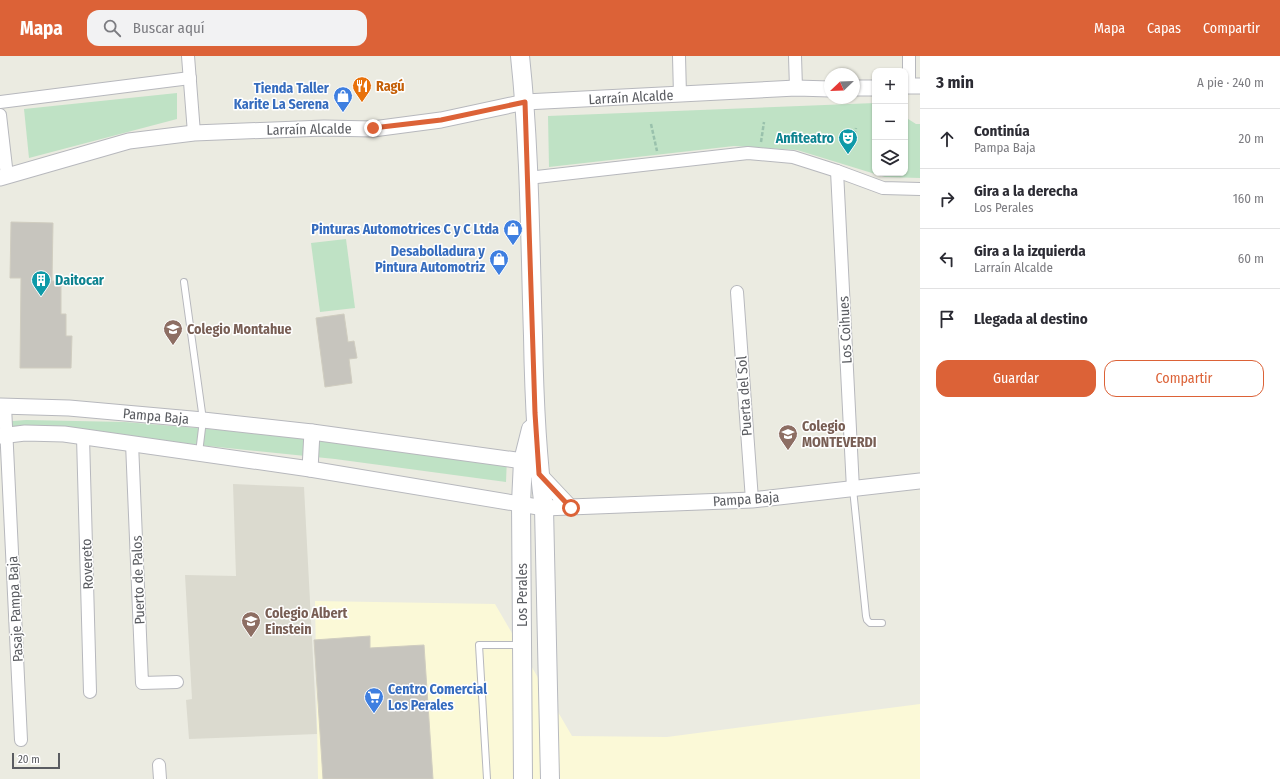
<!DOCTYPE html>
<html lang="es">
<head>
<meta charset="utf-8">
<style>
	:root { --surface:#fff; --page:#f2f2f3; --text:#2b2b33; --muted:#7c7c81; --line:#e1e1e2; --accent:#dc6237 }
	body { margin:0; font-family:"Fira Sans Condensed",sans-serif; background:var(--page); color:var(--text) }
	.controls { position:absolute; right:12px; top:12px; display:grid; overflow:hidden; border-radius:8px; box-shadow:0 1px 3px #0004 }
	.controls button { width:36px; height:36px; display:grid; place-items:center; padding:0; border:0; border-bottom:1px solid var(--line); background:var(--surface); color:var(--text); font:20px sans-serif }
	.compass { position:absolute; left:824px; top:12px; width:36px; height:36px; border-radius:50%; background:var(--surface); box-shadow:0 1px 3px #0004; rotate:247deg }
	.scale { position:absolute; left:12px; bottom:10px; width:48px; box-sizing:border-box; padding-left:4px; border:2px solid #5a5c61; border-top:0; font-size:11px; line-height:14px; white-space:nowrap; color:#5a5c61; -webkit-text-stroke:3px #fff; paint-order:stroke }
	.stop { position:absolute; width:12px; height:12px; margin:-9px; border:3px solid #dc6237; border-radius:50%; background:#fff }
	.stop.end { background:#dc6237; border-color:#fff; box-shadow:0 1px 4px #0008 }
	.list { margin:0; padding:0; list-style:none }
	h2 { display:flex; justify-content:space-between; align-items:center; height:52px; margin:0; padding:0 16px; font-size:17px }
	h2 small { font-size:13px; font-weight:400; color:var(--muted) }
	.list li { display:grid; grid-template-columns:26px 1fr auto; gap:12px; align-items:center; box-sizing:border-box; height:60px; padding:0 16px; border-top:1px solid var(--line) }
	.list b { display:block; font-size:15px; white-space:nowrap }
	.list p { margin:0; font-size:13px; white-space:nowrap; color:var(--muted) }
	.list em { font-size:13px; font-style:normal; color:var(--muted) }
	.actions { display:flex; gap:8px; padding:12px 16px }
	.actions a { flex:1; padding:9px 0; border:1px solid var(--accent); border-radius:12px; text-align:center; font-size:14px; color:var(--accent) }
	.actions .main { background:var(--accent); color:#fff }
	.icon { flex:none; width:22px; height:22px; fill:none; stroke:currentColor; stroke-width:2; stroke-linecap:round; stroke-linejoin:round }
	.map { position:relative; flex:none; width:920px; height:723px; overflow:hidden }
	header { display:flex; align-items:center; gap:24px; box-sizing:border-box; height:56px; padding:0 20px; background:var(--accent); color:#fff }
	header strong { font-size:19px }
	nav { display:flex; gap:22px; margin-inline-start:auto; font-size:14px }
	.search { width:280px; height:36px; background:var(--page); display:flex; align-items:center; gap:10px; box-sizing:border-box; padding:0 14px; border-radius:12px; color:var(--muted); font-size:15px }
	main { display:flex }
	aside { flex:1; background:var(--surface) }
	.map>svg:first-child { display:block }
	.commercial { fill:#fbf9d7 }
	.education { fill:#dbdacf }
	.green { fill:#bfe2c5 }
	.building { fill:#c7c5be; stroke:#d0cdc0 }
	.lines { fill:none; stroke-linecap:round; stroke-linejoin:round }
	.service-casing { stroke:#b7b8bd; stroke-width:8 }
	.minor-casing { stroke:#b7b8bd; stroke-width:14 }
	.tertiary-casing { stroke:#b7b8bd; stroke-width:17 }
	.secondary-casing { stroke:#b7b9bf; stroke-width:20 }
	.path { stroke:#99c1ac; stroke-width:2.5; stroke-dasharray:4 2; stroke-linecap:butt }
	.service { stroke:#fff; stroke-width:6 }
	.minor { stroke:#fff; stroke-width:12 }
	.tertiary { stroke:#fff; stroke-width:15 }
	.secondary { stroke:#fff; stroke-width:18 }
	.route { stroke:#dc6237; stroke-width:5 }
	.labels { text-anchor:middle; stroke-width:3; stroke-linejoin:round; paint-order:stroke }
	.food-label { font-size:14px; font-weight:bold; fill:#c56008; stroke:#fff; text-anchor:start }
	.shop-label { font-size:14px; font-weight:bold; fill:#366cbe; stroke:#fff; text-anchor:end }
	.street-label { font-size:14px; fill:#5a5c61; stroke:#fff }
	.culture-label { font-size:14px; font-weight:bold; fill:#0d838f; stroke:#fff; text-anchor:end }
	.education-label { font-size:14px; font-weight:bold; fill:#785e54; stroke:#fff; text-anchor:start }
</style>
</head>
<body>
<header>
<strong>Mapa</strong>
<div class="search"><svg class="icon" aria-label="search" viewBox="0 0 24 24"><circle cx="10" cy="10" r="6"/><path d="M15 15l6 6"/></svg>Buscar aquí</div>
<nav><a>Mapa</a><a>Capas</a><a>Compartir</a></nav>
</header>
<main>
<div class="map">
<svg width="920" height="723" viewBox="0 0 920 723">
	<rect width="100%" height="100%" fill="#ebebe1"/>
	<path class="commercial" d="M315,545L495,548L572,680L667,681L920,648V723H318Z"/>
	<path class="education" d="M233,428L304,431L317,678L189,683L186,644L192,643L185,519L236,520Z"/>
	<g class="green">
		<path d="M177,37V63L29,102L24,53Z"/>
		<path d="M875,47V117H905V61L916,68H920V122L885,121L797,94L734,90L549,111L548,60Z"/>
		<path d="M346,183L355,252L320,256L311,187Z"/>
		<path d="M26,364L125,366L317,382L507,401L506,426L335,403L189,388L0,375V366Z"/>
	</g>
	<g class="building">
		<path d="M11,166L53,167L52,225H61V258H66V280H72L71,312H20L21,222H10Z"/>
		<path d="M344,258L348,286L354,285L357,302L349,303L352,327L325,331L316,262Z"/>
		<path d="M370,580V592L424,589L433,723H323L314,584Z"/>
	</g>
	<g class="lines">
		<defs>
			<g id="service">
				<path d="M184,226L203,364L199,397"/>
				<path d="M853,433L866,560L867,564L870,567H882"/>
				<path d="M487,723L479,589H520"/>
			</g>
			<g id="minor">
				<path d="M188,0L194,77"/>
				<path d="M679,0L680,39"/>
				<path d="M795,0L796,32"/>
				<path d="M909,0V30"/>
				<path d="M0,46L190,22"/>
				<path d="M0,59L7,120"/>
				<path d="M837,115L853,433"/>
				<path d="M528,122L748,97L793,101L837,115L883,132L920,133"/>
				<path d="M737,236L752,444"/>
				<path d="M5,350L21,684"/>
				<path d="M83,381L90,636"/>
				<path d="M132,387L142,627L177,626"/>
				<path d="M159,709L160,723"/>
			</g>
			<g id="tertiary">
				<path d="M905,30H920"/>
				<path d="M854,32H875"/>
				<path d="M0,122L129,85L194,77L324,72L373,73L441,64L525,46L796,32L830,33"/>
				<path d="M0,350L69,352L203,364L312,376L523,405L539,418L571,452"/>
				<path d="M0,380L25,377L64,378L310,413L544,452L752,444L920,425"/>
				<path d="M310,413L312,376"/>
			</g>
			<g id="secondary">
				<path d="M520,0C530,93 530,187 533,280C534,338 536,395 544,452L550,723"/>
				<path d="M523,723L521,447L523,405L531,373"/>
			</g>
		</defs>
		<use href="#service" class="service-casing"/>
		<use href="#minor" class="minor-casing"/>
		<use href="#tertiary" class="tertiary-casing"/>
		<use href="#secondary" class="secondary-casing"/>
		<g class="path">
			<path d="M651,68L657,95"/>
			<path d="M761,86L764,66"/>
			<path d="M849,96L856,72"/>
		</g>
		<use href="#service" class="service"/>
		<use href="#minor" class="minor"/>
		<use href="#tertiary" class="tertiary"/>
		<use href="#secondary" class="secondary"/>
	</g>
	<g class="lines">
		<path class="route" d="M373,72L441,64L525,46L535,357L539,418L571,452"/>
	</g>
	<defs>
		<symbol id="restaurant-pin" viewBox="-11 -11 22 30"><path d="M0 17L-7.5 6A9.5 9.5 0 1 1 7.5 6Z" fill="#e8710a" stroke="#fff"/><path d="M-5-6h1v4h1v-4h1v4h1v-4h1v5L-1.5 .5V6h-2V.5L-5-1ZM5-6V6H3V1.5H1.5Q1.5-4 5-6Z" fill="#fff"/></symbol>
		<symbol id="shop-pin" viewBox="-11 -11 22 30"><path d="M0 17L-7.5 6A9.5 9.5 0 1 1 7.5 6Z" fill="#3f7fe0" stroke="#fff"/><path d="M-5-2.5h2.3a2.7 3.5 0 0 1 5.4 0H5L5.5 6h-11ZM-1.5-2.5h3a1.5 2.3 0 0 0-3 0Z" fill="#fff"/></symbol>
		<symbol id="theatre-pin" viewBox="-11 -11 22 30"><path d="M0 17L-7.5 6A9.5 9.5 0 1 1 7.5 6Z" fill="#0f9aa8" stroke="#fff"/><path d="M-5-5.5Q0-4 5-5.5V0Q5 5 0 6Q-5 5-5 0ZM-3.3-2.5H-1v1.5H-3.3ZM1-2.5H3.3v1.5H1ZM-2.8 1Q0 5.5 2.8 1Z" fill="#fff"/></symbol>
		<symbol id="building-pin" viewBox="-11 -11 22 30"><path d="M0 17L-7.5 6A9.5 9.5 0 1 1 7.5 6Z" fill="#0f9aa8" stroke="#fff"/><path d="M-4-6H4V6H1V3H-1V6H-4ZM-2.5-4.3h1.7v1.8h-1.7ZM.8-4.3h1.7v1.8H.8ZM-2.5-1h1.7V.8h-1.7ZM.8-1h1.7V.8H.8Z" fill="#fff"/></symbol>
		<symbol id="school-pin" viewBox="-11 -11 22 30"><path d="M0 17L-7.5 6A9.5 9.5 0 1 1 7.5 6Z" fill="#8d6e63" stroke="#fff"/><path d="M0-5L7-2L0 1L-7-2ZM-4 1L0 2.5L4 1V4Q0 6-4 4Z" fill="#fff"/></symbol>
		<symbol id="supermarket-pin" viewBox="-11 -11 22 30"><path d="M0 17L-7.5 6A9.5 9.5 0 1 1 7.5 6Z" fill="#3f7fe0" stroke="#fff"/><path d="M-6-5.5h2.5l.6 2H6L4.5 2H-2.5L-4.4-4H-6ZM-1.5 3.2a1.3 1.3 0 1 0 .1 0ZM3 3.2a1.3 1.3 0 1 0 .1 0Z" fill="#fff"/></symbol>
	</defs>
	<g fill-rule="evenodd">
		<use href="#restaurant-pin" x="351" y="19" width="22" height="30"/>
		<use href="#shop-pin" x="332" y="29" width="22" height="30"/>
		<use href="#theatre-pin" x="837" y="71" width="22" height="30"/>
		<use href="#shop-pin" x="502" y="162" width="22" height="30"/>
		<use href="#shop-pin" x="488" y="192" width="22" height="30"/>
		<use href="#building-pin" x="30" y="213" width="22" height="30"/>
		<use href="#school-pin" x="162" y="262" width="22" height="30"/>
		<use href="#school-pin" x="777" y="367" width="22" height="30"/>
		<use href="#school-pin" x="240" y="554" width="22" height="30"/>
		<use href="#supermarket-pin" x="363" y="630" width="22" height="30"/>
	</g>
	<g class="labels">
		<g class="food-label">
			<text x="376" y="35">Ragú</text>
		</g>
		<g class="shop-label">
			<text x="329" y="37">Tienda Taller<tspan x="329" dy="16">Karite La Serena</tspan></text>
			<text x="499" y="178">Pinturas Automotrices C y C Ltda</text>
			<text x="485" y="200">Desabolladura y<tspan x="485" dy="16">Pintura Automotriz</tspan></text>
			<text x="388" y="638" text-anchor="start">Centro Comercial<tspan x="388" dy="16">Los Perales</tspan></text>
		</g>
		<g class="street-label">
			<text transform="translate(631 41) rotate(-3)" y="5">Larraín Alcalde</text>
			<text transform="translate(309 73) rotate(-1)" y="5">Larraín Alcalde</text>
			<text transform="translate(845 274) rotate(-93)" y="5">Los Coihues</text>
			<text transform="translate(744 340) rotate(-94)" y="5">Puerta del Sol</text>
			<text transform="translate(156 360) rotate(5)" y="5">Pampa Baja</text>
			<text transform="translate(746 443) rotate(-4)" y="5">Pampa Baja</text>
			<text transform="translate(87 508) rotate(-92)" y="5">Rovereto</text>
			<text transform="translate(138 524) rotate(-92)" y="5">Puerto de Palos</text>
			<text transform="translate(522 539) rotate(-90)" y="5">Los Perales</text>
			<text transform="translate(15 553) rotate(-93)" y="5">Pasaje Pampa Baja</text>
		</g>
		<g class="culture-label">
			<text x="834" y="87">Anfiteatro</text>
			<text x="55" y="229" text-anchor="start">Daitocar</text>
		</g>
		<g class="education-label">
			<text x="187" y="278">Colegio Montahue</text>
			<text x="802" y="375">Colegio<tspan x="802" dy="16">MONTEVERDI</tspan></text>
			<text x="265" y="562">Colegio Albert<tspan x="265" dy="16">Einstein</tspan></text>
		</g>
	</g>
</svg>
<div class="controls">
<button>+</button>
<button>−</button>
<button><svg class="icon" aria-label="layers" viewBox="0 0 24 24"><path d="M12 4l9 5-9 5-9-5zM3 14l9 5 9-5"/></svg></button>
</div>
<svg class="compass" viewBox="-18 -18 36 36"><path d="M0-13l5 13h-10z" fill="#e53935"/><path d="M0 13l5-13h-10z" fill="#7c7c81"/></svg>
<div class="scale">20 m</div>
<div class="stop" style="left:571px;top:452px"></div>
<div class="stop end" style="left:373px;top:72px"></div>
</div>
<aside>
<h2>3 min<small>A pie · 240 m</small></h2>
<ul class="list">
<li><svg class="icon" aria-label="ahead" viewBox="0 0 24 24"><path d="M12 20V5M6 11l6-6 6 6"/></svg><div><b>Continúa</b><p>Pampa Baja</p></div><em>20 m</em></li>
<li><svg class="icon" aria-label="right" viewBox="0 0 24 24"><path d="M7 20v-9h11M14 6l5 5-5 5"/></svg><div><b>Gira a la derecha</b><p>Los Perales</p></div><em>160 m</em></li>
<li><svg class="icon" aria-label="left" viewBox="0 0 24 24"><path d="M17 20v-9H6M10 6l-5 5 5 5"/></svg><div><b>Gira a la izquierda</b><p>Larraín Alcalde</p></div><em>60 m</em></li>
<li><svg class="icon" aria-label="arrive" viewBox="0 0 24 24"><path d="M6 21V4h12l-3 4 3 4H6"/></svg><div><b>Llegada al destino</b></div></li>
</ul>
<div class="actions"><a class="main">Guardar</a><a>Compartir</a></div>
</aside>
</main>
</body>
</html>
